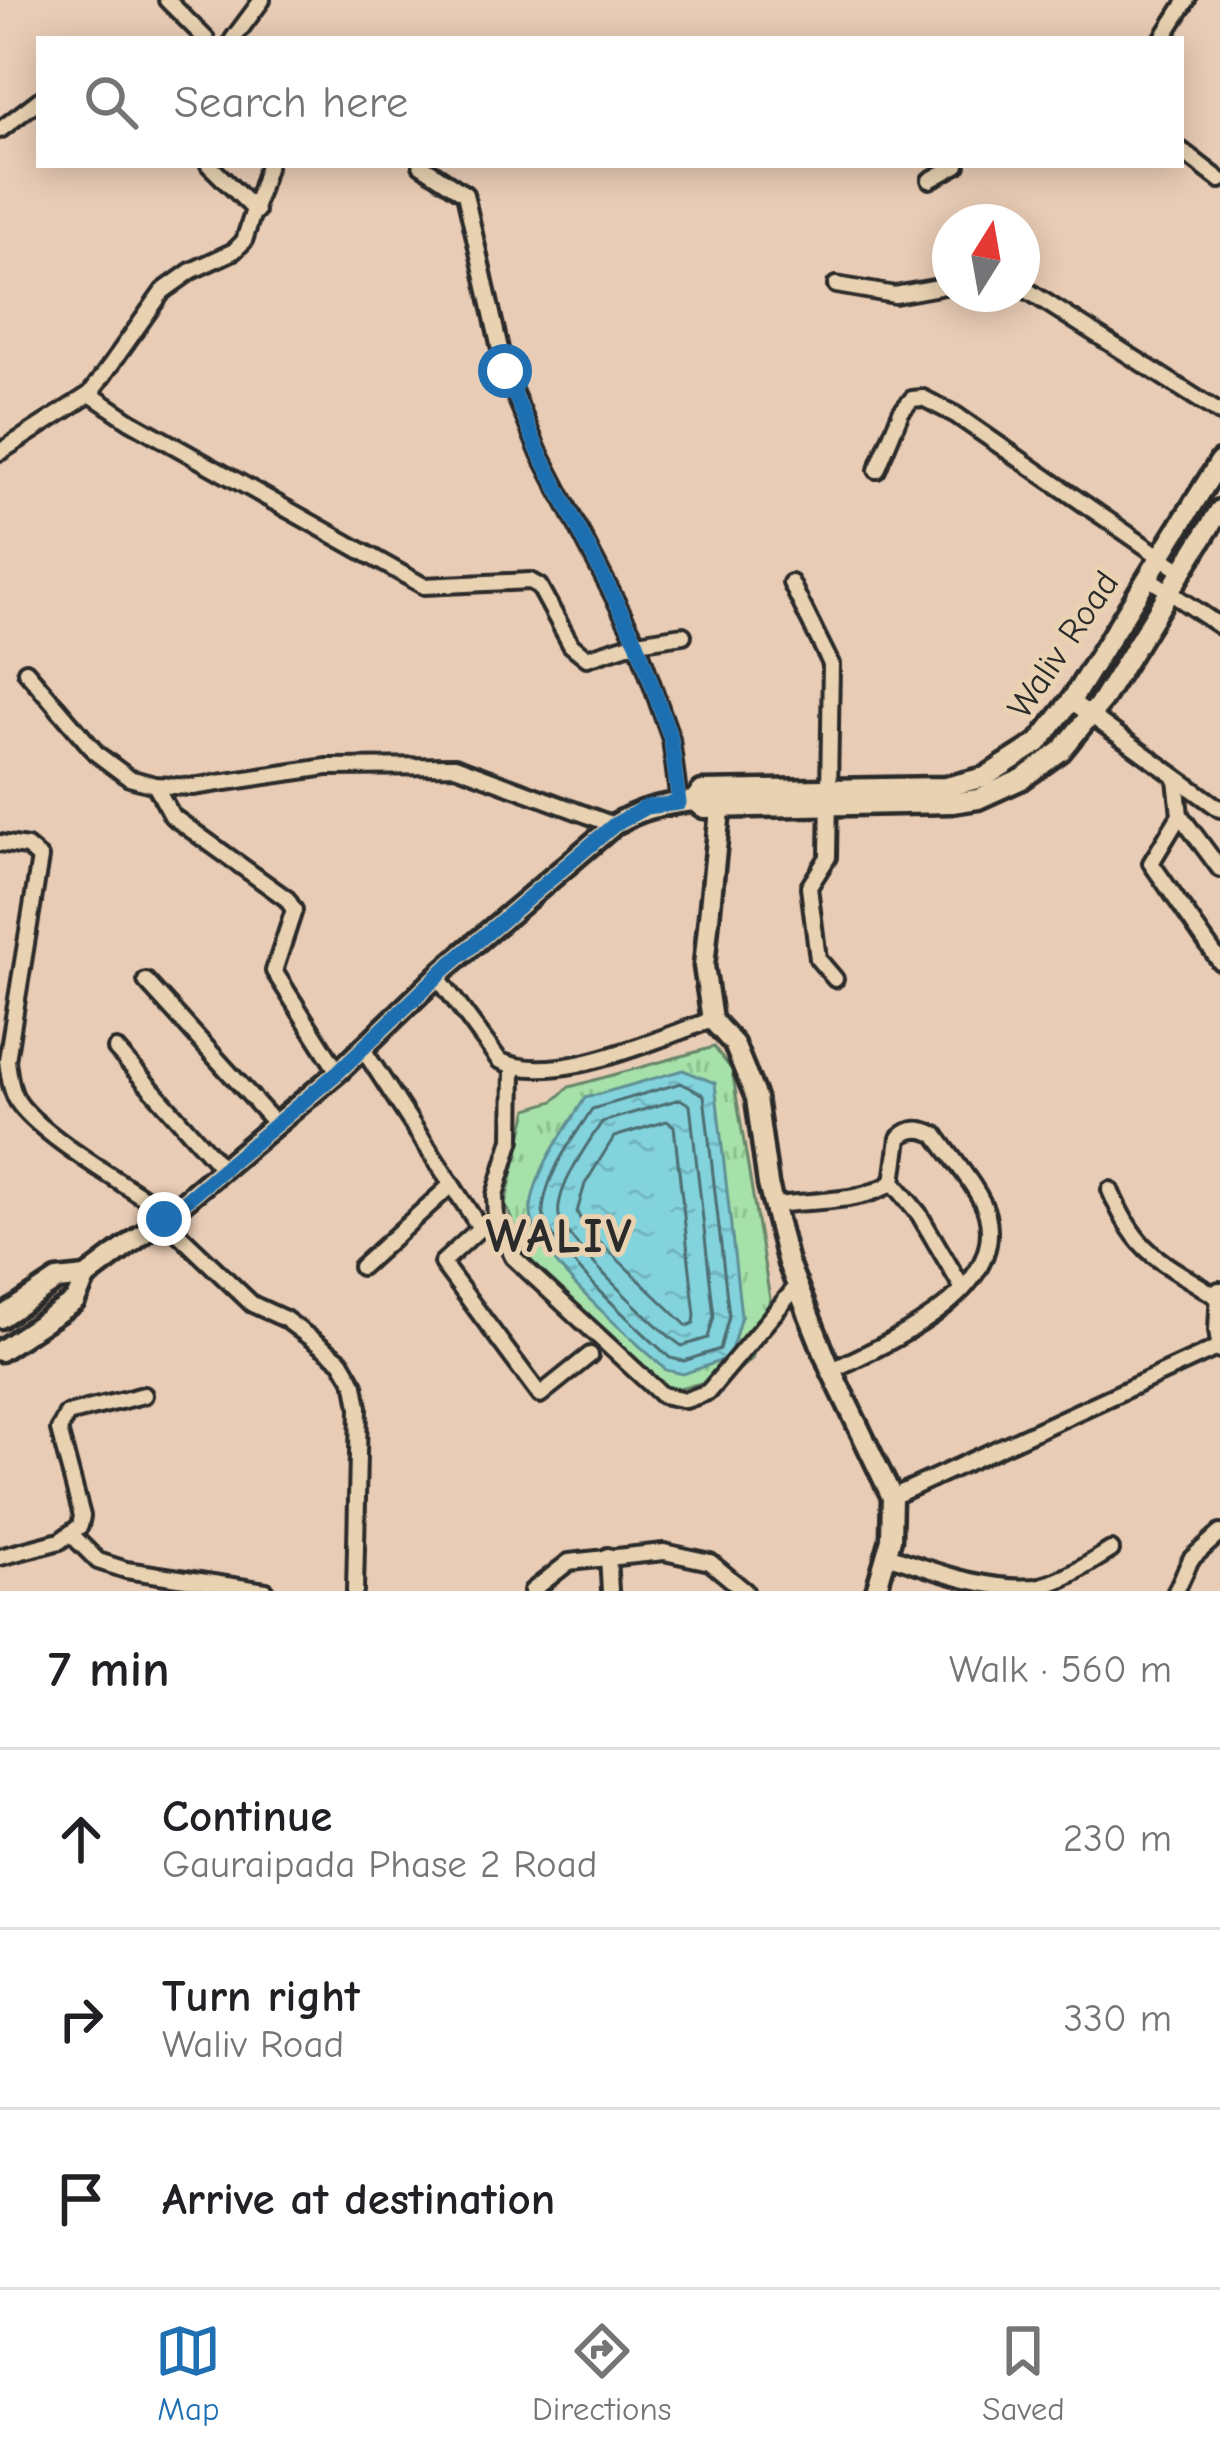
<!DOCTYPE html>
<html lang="en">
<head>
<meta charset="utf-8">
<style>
	:root { --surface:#fff; --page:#f2f2f2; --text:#202124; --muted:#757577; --line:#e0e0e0; --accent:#1f6fb2 }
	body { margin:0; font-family:"Comic Neue",sans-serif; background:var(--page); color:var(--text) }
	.compass { position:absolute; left:932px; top:204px; width:108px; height:108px; border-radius:50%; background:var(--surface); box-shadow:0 6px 30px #0003; rotate:11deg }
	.stop { position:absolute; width:36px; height:36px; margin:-27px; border:9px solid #1f6fb2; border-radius:50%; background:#fff }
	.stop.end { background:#1f6fb2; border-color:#fff; box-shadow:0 3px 12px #0008 }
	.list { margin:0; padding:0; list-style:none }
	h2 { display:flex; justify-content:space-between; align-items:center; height:156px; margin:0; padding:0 48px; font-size:51px }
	h2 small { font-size:39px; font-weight:400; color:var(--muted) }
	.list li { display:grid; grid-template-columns:78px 1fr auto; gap:36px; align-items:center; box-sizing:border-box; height:180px; padding:0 48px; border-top:3px solid var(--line) }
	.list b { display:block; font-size:45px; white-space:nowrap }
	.list p { margin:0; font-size:39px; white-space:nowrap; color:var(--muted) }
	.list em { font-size:39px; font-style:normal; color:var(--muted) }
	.icon { flex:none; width:66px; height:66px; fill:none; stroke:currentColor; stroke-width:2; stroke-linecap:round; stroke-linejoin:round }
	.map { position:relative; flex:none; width:1220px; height:1591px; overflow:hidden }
	.search { position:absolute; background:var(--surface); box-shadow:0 6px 30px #0003; left:36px; right:36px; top:36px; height:132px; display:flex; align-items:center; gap:30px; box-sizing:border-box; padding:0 42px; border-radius:0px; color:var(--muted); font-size:45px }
	.sheet { height:696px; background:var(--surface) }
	nav { display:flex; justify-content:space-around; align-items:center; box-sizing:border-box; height:168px; border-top:3px solid var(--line); background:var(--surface); font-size:33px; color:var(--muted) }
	nav a { display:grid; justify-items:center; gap:6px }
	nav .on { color:var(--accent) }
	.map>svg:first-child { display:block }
	.grass { fill:url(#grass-tufts); stroke:#68866a; stroke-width:3; fill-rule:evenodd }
	.water { fill:url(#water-ripples); stroke:#609096; stroke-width:3 }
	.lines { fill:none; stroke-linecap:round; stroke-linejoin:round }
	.shore { stroke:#4e6e72; stroke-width:3 }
	.street-casing { stroke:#2b2b2b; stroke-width:22 }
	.secondary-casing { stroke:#2b2b2b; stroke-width:27 }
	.street { stroke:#e8d2b1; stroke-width:14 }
	.secondary { stroke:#e8d2b1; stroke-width:18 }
	.route { stroke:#1f6fb2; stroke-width:15 }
	.labels { text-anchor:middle; stroke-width:10; stroke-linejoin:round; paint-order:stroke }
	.street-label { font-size:36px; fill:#2b2b2b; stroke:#e8d2b1 }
	.district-label { font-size:48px; font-weight:bold; letter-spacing:3px; fill:#2b2b2b; stroke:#e8d2b1 }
</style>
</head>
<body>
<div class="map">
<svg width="1220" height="1591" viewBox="0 0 1220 1591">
	<defs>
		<pattern id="grass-tufts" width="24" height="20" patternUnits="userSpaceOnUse" patternTransform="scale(3)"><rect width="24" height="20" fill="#a5e1a8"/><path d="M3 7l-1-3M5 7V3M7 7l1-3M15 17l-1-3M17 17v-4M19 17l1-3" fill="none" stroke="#8ec191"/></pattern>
		<pattern id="water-ripples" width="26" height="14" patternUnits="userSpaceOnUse" patternTransform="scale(3)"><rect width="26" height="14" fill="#83d3dd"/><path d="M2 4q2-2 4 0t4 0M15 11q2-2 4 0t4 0" fill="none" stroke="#71b5be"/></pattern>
	</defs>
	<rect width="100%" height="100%" fill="#e9ccb5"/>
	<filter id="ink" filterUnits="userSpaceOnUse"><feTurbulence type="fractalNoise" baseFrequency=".00833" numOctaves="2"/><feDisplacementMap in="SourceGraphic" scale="24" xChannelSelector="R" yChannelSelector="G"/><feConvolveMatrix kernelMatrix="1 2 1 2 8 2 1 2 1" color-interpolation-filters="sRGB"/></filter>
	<g filter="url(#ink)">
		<path class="grass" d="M714,1047L732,1070L770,1299L752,1359L730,1377L665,1391L537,1275L505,1204L528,1109L554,1101L569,1087ZM531,1205L727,1217L741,1316L547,1254L532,1225Z"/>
		<path class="water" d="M683,1070L715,1083L741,1316L729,1358L683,1374L666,1370C632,1337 526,1254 531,1207C536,1167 565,1131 585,1098Z"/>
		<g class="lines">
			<g class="shore">
				<path d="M681,1083L704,1095L729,1316L720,1349L684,1361L670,1358C643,1332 541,1243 543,1210C546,1173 573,1139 592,1109Z"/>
				<path d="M680,1099L690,1105L714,1316L708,1338L682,1346C661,1333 562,1237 559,1216C555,1189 588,1143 602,1122Z"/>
				<path d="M667,1121L674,1126L695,1315L694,1323L687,1326L584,1227L577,1212L585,1184L614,1137Z"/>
			</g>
			<defs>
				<g id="street">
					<path d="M167,0L206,39"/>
					<path d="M233,39L262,0"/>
					<path d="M1162,39L1187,0"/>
					<path d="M0,130L39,100"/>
					<path d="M1181,150L1220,180"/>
					<path d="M209,165L256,211"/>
					<path d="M421,165L465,194L505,371L538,450L637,642L671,739L679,803"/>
					<path d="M930,180L957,165"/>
					<path d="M836,285L895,295L950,285"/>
					<path d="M1022,287L1220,413"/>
					<path d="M90,394L130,421L424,586L530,581L539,586L571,645L587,658L637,642L683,635"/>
					<path d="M0,452L90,394L163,291L191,271L234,251L244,241L268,165"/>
					<path d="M877,470L901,412L912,399L923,398L956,415L1181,571"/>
					<path d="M1147,577L1220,626"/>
					<path d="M791,583L831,664L828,857L809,887L818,959L835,979"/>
					<path d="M26,671L97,754L129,778L155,785L192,787L327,767L455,766L614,825"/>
					<path d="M1071,701L1220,809"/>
					<path d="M1176,779L1180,815L1151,863L1220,962"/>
					<path d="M155,785L172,816L287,899L294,910L274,971L338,1072"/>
					<path d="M1180,815L1220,869"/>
					<path d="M0,843L27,847L40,858L7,1060C9,1076 11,1094 21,1106C49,1141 130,1187 169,1214"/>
					<path d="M437,976L499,1060C554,1088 657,1038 712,1020"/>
					<path d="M146,981L275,1123"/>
					<path d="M116,1049L222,1168"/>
					<path d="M363,1049L480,1228L442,1263L540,1395L590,1355"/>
					<path d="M513,1067L512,1139L495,1195L496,1222L513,1257L662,1395L686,1400L708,1392L797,1286"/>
					<path d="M893,1182L919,1214L963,1289"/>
					<path d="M1110,1190C1138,1257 1161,1260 1217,1297"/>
					<path d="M777,1205C812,1200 864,1203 893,1182L899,1138C910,1127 923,1128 936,1135C950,1156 982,1192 987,1215C1006,1293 888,1343 832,1370"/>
					<path d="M163,1219L252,1304L285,1319L341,1361L355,1385L359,1407L355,1591"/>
					<path d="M361,1267L450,1186"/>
					<path d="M1219,1290L1217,1330L1220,1350"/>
					<path d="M892,1497L1219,1347"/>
					<path d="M72,1535L98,1561L126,1570L266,1591"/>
					<path d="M887,1555C933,1570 985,1591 1035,1587C1062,1583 1088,1564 1111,1550"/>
					<path d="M608,1556L610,1591"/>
					<path d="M0,1557L60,1541L80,1526L82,1516L59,1430L67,1414L144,1395"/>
					<path d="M532,1591L569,1562L664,1552L710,1562L745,1591"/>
					<path d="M1176,1591L1191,1559L1220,1533"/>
				</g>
				<g id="secondary">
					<path d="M722,791L704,966L712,1020L734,1044L756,1098L768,1184L788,1263L830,1368L892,1497L891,1539L876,1591"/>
					<path d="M693,801L704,808L952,803L978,799L1022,779L1061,751L1101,702L1220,510"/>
					<path d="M0,1318L57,1280L86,1277"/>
					<path d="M0,1351L75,1301L86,1277L163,1219L338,1072L445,969L614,825C641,808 662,805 693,801L702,791L946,787L985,777L1038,743L1071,701L1220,461"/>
				</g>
			</defs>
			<use href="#street" class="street-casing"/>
			<use href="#secondary" class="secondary-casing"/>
			<use href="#street" class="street"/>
			<use href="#secondary" class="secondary"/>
		</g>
	</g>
	<g class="lines" filter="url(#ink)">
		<path class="route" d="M164,1219L338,1072L445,969L614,825L646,807L679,803L671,739L637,642L538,450L505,371"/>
	</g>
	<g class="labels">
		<g class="street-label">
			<text transform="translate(1062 644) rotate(-56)" y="13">Waliv Road</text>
		</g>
		<g class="district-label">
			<text x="560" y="1252">WALIV</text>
		</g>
	</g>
</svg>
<svg class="compass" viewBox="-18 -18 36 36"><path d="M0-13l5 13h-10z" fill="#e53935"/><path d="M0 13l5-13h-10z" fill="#757577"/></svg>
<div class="stop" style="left:505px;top:371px"></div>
<div class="stop end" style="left:164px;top:1219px"></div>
<div class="search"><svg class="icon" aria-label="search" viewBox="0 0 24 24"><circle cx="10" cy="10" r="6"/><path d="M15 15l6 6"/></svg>Search here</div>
</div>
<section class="sheet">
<h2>7 min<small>Walk · 560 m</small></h2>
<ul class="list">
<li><svg class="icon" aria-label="ahead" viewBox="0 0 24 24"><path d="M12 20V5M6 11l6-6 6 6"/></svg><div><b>Continue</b><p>Gauraipada Phase 2 Road</p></div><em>230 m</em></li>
<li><svg class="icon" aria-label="right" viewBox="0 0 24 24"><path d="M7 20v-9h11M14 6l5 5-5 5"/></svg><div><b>Turn right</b><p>Waliv Road</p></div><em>330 m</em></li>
<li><svg class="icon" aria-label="arrive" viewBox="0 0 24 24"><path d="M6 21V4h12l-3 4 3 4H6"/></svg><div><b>Arrive at destination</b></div></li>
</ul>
</section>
<nav>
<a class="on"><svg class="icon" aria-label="map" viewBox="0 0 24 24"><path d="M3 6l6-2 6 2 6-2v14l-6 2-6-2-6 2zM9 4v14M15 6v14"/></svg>Map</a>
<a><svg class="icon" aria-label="directions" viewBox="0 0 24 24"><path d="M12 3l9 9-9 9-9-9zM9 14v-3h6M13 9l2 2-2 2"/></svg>Directions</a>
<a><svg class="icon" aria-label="saved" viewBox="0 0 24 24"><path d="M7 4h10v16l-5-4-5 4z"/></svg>Saved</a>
</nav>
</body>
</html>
